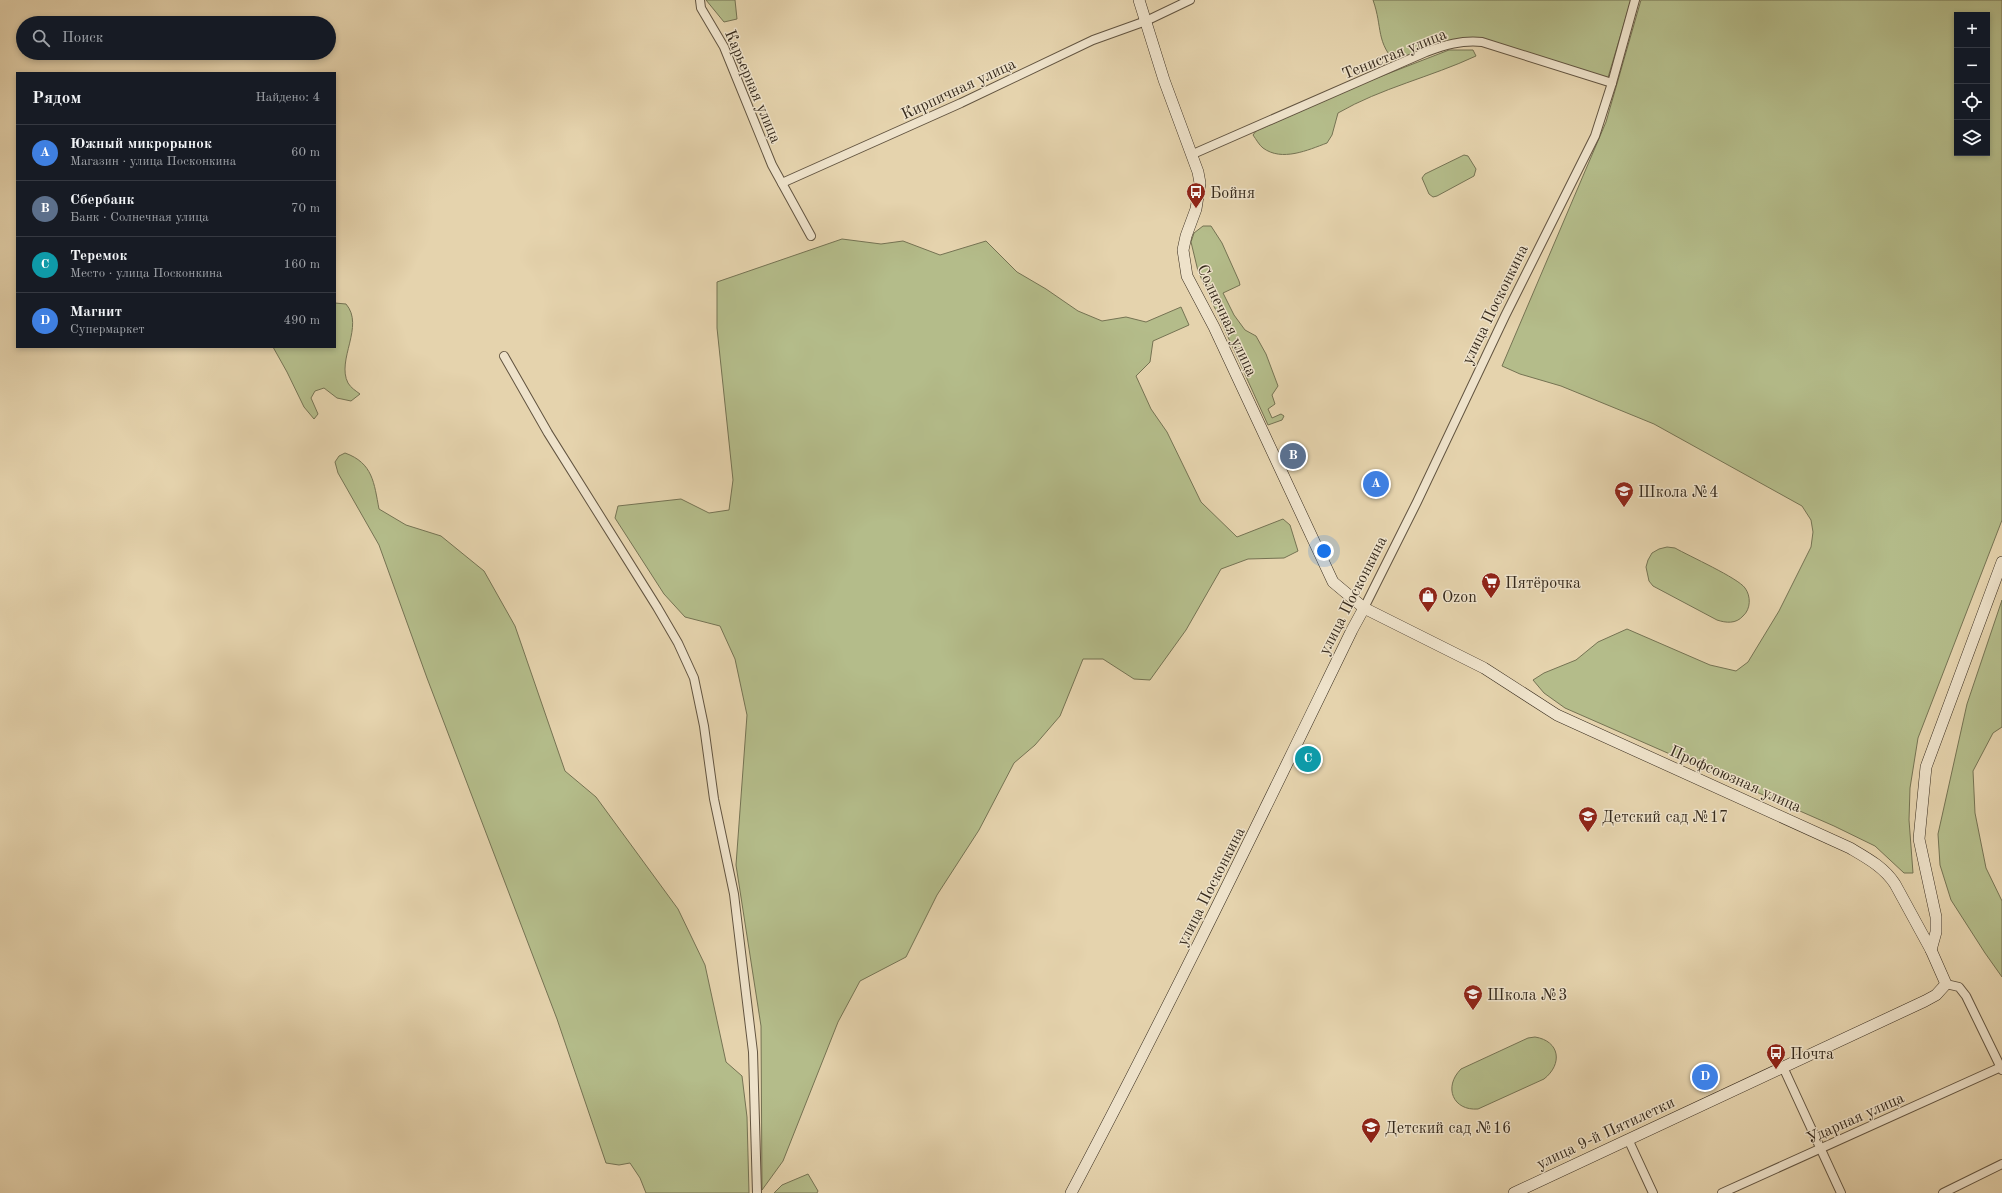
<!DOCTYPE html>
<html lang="ru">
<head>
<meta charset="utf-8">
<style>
	:root { --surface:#171b24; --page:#242831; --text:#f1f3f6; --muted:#9ea1a6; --line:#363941; --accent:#c59692 }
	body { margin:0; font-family:"Old Standard TT",serif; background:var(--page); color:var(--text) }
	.controls { position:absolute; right:12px; top:12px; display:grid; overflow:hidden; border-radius:0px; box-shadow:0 2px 6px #0003 }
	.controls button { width:36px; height:36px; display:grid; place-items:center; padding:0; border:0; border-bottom:1px solid var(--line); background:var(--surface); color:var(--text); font:20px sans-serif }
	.you { position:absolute; left:1324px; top:551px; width:14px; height:14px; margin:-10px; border:3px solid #fff; border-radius:50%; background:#1a73e8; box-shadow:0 0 0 6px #1a73e833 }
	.badge { display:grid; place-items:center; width:26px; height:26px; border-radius:50%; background:var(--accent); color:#fff; font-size:13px; font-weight:700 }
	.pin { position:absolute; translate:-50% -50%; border:2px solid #fff; box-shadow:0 1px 4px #0006 }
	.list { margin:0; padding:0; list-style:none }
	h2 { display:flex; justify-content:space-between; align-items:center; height:52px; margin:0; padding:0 16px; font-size:17px }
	h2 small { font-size:13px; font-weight:400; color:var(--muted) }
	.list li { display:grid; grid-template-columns:26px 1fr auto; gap:12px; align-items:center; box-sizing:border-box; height:56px; padding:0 16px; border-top:1px solid var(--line) }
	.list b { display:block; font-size:15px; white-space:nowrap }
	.list p { margin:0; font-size:13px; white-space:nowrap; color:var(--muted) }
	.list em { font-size:13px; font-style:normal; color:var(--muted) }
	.icon { flex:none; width:22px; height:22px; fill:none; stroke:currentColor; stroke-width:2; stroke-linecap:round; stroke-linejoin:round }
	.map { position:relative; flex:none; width:2002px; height:1193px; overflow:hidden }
	.search { position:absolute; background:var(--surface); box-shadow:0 2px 6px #0003; left:16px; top:16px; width:320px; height:44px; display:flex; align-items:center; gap:10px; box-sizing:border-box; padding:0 14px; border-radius:22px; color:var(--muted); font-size:15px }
	.panel { position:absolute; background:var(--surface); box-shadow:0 2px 6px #0003; left:16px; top:72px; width:320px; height:276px; border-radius:0px }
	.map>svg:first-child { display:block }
	.green { fill:#b4bc8a; stroke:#757353; fill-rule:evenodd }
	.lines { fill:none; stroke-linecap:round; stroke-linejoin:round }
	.street-casing { stroke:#625440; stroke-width:10 }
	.secondary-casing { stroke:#362a1c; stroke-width:12 }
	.street { stroke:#eee2ca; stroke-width:8 }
	.secondary { stroke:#eee2ca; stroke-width:11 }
	.labels { text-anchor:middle; stroke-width:3; stroke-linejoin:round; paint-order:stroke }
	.street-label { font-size:16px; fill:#362a1c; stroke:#eee2ca }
	.poi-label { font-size:16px; fill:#362a1c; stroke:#eee2ca; text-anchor:start }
</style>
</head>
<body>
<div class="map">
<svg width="2002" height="1193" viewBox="0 0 2002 1193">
	<rect width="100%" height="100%" fill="#e5d3ad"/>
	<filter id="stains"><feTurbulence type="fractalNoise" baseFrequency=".005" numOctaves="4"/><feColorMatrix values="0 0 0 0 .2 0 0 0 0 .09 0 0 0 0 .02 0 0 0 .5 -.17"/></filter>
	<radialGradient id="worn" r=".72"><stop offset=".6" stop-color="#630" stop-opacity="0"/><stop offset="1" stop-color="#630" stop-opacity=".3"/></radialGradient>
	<g class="green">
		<path d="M706,0H735L737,19L724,22Z"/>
		<path d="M1373,0H1631L1607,81L1472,41L1398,65C1375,42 1383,28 1373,0Z"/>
		<path d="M1641,0H2002V520L1918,738L1910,788L1909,820L1913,873H1904L1875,846L1834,826L1565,708L1544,693L1533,680L1544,673L1576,660L1598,642L1627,629L1710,665L1736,671L1748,662L1779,611L1811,547L1813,532L1811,520L1802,506L1654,424L1561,386L1520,374L1502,366L1606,122ZM1957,15H1987V153H1957Z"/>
		<path d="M1449,50H1473L1476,56C1431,77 1381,88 1338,113L1332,135L1327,143C1308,150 1282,162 1263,148C1259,145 1256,139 1253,135L1256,131L1369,81Z"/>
		<path d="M1464,155L1468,156L1476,169L1474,176L1437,196L1433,197L1429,194L1422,178L1425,174Z"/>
		<path d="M1203,226H1211L1222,243L1239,281L1240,285L1223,293L1234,315L1245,330L1256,336L1266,354L1278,386L1272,395L1275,404L1268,409L1272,418L1281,414L1284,416L1282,420L1268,425L1198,271L1191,242L1194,233Z"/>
		<path d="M842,239L881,244L903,241L940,255L986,241L1017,272L1046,289L1078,311L1102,321L1126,317L1146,322L1181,307L1189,325L1153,341L1150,362L1136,376L1151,409L1167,432L1201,502L1237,537L1283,519L1290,525L1298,551L1284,558L1248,559L1221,569L1186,630L1150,680L1134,679L1103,659H1083L1060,716L1035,745L1014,763L979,830L937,895L906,957L860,981L838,1022L783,1161L762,1190L761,1026L736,865L747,715L735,659L720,626L685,617L664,594L615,518L618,506L681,499L709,513L729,510L733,480L717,328V282Z"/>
		<path d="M335,303L346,304C365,326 336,360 348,383C351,388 356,391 360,394L351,401L337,398L324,388L315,391L311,398L318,414L314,419L304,407L287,372L273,347H335Z"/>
		<path d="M345,453C373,463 374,483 379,509L406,525L441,536L484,571L515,626L565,771L596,797L678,909L705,965L726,1062L742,1076L747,1117L749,1193H646L640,1178L630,1163L619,1165L606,1163L557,1019L427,678L379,545L338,473L335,462L339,456Z"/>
		<path d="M1667,547L1675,548C1689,556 1738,578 1745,588C1751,596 1751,609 1743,616C1736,624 1726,623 1717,620L1653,586L1649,581L1646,567L1648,560L1652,553L1659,549Z"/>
		<path d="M2002,600V727L1993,733L1973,771L1975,813L1986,868L2002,901V977L1985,953L1951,900L1940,865L1938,834L1967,704Z"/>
		<path d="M1535,1037C1560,1041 1563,1064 1544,1079L1478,1109C1453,1111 1443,1087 1461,1069L1528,1038Z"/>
		<path d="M808,1174L818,1191L817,1193H774L782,1185Z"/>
	</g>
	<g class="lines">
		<defs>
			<g id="street">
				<path d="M700,0L701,8L724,47L772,165L811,236"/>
				<path d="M1193,154L1426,52C1445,45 1461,40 1482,42L1612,83"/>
				<path d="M782,183L961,103L1093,40L1146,21L1190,0"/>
				<path d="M504,356L548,433L657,607L678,643L694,678L704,726L714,799L734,894L753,1052L757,1193"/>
				<path d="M1364,608L1417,502L1505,316L1595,136L1612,83L1635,0"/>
				<path d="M1946,984L1959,987L1966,996L2002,1070"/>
				<path d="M1783,1067L1841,1193"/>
				<path d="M1628,1139L1653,1193"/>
				<path d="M1722,1193L2001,1067"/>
				<path d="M1943,1193L2002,1164"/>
			</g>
			<g id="secondary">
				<path d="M1139,0L1164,80L1198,172L1200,183L1196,209L1186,236L1183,250L1187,276L1214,327L1333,582L1364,608L1484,668L1557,715L1850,848C1867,858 1884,867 1895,884L1931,950L1946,984L1936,995L1925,1001L1514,1193"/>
				<path d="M1931,950L1936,932V917L1919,839L1926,767L2002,562"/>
				<path d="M1071,1193C1169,1008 1260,819 1352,630L1364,608"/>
			</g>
		</defs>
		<use href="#street" class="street-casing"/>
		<use href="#secondary" class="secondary-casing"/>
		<use href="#street" class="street"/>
		<use href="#secondary" class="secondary"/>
	</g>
	<defs>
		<symbol id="bus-pin" viewBox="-11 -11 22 30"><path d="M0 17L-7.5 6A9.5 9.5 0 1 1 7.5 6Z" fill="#8f2418" stroke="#eee2ca"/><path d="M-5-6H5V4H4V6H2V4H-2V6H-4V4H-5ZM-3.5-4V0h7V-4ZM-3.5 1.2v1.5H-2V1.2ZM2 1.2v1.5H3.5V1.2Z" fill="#fff"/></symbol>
		<symbol id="school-pin" viewBox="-11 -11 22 30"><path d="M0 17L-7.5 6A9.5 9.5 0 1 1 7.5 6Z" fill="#8f2418" stroke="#eee2ca"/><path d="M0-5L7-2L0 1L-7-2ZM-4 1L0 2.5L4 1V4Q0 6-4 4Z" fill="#fff"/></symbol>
		<symbol id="supermarket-pin" viewBox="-11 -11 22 30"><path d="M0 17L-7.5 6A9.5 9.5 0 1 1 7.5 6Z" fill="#8f2418" stroke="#eee2ca"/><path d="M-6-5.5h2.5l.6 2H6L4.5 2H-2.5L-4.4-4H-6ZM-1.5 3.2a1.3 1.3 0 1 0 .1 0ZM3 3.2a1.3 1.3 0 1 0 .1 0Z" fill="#fff"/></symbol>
		<symbol id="shop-pin" viewBox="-11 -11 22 30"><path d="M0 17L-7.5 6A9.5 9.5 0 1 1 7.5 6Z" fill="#8f2418" stroke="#eee2ca"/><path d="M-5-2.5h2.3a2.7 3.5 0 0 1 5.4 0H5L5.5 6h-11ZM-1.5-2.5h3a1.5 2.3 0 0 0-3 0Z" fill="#fff"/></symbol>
	</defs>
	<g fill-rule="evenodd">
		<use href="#bus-pin" x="1185" y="181" width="22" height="30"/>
		<use href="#school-pin" x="1613" y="480" width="22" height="30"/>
		<use href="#supermarket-pin" x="1480" y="571" width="22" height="30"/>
		<use href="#shop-pin" x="1417" y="585" width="22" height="30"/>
		<use href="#school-pin" x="1577" y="805" width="22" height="30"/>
		<use href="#school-pin" x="1462" y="983" width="22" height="30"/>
		<use href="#bus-pin" x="1765" y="1042" width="22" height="30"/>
		<use href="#school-pin" x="1360" y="1116" width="22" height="30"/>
	</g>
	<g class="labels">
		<g class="street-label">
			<text transform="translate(1394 53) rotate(-22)" y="6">Тенистая улица</text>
			<text transform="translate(754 86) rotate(67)" y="6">Карьерная улица</text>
			<text transform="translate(958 88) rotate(-25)" y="6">Кирпичная улица</text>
			<text transform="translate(1494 304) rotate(-64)" y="6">улица Посконкина</text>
			<text transform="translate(1228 320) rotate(65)" y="6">Солнечная улица</text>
			<text transform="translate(1352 595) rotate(-63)" y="6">улица Посконкина</text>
			<text transform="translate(1736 778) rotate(24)" y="6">Профсоюзная улица</text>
			<text transform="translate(1210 886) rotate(-63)" y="6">улица Посконкина</text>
			<text transform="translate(1855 1117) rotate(-24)" y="6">Ударная улица</text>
			<text transform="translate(1605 1132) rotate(-25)" y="6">улица 9-й Пятилетки</text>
		</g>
		<g class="poi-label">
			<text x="1210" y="198">Бойня</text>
			<text x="1638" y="497">Школа №4</text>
			<text x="1505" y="588">Пятёрочка</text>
			<text x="1442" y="602">Ozon</text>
			<text x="1602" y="822">Детский сад №17</text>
			<text x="1487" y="1000">Школа №3</text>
			<text x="1790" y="1059">Почта</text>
			<text x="1385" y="1133">Детский сад №16</text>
		</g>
	</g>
	<rect width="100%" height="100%" filter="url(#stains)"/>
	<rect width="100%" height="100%" fill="url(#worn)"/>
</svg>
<div class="controls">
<button>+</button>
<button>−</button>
<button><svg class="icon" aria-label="locate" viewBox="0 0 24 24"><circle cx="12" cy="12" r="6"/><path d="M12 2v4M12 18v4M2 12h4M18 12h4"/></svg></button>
<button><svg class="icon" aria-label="layers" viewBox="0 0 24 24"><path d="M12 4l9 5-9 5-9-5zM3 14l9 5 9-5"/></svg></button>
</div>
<div class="you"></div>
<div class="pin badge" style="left:1376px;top:484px;background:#3f7fe0">A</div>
<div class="pin badge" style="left:1293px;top:456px;background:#5c6f8a">B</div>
<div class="pin badge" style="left:1308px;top:759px;background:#0f9aa8">C</div>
<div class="pin badge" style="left:1705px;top:1077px;background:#3f7fe0">D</div>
<div class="search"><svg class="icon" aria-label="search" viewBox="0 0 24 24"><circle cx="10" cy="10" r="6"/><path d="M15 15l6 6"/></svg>Поиск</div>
<section class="panel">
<h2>Рядом<small>Найдено: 4</small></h2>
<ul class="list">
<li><span class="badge" style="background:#3f7fe0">A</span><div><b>Южный микрорынок</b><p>Магазин · улица Посконкина</p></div><em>60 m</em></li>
<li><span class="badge" style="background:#5c6f8a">B</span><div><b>Сбербанк</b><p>Банк · Солнечная улица</p></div><em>70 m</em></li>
<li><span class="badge" style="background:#0f9aa8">C</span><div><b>Теремок</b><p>Место · улица Посконкина</p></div><em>160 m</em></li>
<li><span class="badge" style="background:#3f7fe0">D</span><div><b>Магнит</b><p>Супермаркет</p></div><em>490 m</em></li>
</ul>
</section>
</div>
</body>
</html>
